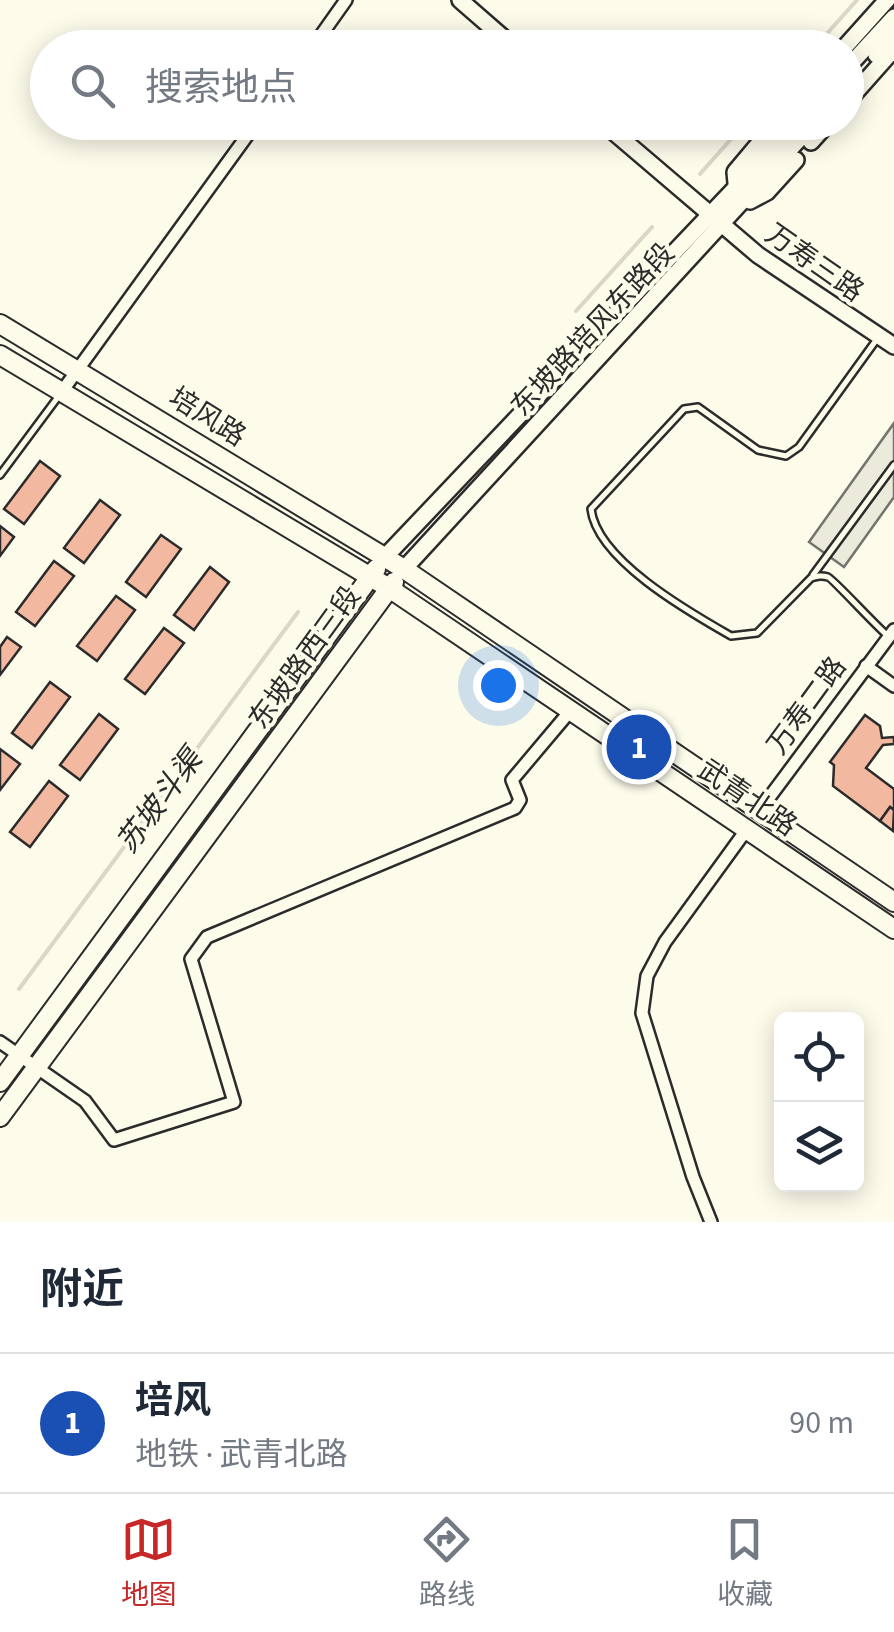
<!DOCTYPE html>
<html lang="zh">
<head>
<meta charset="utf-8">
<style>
	:root { --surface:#fff; --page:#f2f2f3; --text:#1f2937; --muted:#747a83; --line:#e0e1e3; --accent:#c62828 }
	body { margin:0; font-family:"Source Sans 3","Noto Sans SC",sans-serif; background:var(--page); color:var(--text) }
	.controls { position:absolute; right:30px; bottom:30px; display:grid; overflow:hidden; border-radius:15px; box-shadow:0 5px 25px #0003 }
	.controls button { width:90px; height:90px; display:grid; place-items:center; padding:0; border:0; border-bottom:2px solid var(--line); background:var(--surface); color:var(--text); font:50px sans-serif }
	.you { position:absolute; left:498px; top:685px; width:35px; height:35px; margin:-25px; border:8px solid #fff; border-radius:50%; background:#1a73e8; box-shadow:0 0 0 15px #1a73e833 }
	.badge { display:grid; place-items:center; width:65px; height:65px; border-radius:50%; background:var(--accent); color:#fff; font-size:32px; font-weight:700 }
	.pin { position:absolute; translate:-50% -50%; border:5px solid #fff; box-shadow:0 2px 10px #0006 }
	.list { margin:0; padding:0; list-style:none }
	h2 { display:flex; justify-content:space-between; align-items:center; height:130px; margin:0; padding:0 40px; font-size:42px }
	h2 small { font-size:32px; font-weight:400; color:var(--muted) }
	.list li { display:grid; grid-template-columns:65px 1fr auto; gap:30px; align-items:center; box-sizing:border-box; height:140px; padding:0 40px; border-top:2px solid var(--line) }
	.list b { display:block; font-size:38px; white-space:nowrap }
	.list p { margin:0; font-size:32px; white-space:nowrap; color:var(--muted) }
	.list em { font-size:32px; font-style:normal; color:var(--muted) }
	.icon { flex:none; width:55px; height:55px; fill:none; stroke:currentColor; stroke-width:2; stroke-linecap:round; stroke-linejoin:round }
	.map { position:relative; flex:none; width:894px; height:1222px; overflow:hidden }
	.search { position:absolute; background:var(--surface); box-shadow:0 5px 25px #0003; left:30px; right:30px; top:30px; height:110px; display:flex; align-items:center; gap:25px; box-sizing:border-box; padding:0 35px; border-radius:55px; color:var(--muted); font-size:38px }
	.sheet { height:270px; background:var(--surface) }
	nav { display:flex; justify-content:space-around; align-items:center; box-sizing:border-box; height:140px; border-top:2px solid var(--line); background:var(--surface); font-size:28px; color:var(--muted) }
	nav a { display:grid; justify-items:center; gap:5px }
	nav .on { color:var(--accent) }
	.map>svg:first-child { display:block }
	.parking { fill:#eceadb; stroke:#74746e; stroke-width:2.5 }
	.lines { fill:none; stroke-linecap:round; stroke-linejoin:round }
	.stream { stroke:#d8d7c9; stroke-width:4 }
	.building { fill:#f2b8a0; stroke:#2b2b2b; stroke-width:2.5 }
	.lane-casing { stroke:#2b2b2b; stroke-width:10 }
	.street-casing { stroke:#2b2b2b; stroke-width:16 }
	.secondary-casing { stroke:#2b2b2b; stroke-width:20 }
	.primary-casing { stroke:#2b2b2b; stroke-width:22 }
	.lane { stroke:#fdfbea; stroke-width:5 }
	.street { stroke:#fdfbea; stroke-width:11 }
	.secondary { stroke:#fdfbea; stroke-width:15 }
	.primary { stroke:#fdfbea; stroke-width:18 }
	.labels { text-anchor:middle; stroke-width:8; stroke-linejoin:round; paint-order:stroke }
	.street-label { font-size:28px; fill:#2b2b2b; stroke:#fdfbea }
	.water-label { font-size:30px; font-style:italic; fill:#2b2b2b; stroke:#fdfbea }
</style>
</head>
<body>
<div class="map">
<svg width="894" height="1222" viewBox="0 0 894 1222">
	<rect width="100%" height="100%" fill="#fdfbea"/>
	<path class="parking" d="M894,423V497L844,567L809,542Z"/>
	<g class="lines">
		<g class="stream">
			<path d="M814,48L857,0"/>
			<path d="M700,174L746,122"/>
			<path d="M576,311L652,227"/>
			<path d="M19,989L298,612"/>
		</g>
	</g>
	<g class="building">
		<path d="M40,461L60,476L24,524L4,509Z"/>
		<path d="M100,500L120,515L84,563L64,548Z"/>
		<path d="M0,526L14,537L0,556Z"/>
		<path d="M161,535L181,549L146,597L126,582Z"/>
		<path d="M54,561L74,576L35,626L16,612Z"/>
		<path d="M210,567L229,582L194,630L174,615Z"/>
		<path d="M116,596L135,610L97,661L77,646Z"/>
		<path d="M164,628L184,643L145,694L125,679Z"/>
		<path d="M7,637L21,647L0,675V647Z"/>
		<path d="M50,682L70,697L32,748L12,733Z"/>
		<path d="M99,714L118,729L80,780L60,765Z"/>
		<path d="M865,715L880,726L882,738L894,737V744L883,745L866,768L894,789V810L890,807L880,821L833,786L834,765L830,762Z"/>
		<path d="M0,749L20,764L0,790Z"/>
		<path d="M49,781L68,796L30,847L10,832Z"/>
		<path d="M890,807L894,810L893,831L880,821Z"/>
	</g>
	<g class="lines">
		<defs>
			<g id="lane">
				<path d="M877,339L799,447L786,456L758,450L698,407L684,409L591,509C597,560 689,612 731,636L757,633L811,578C818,576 821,575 828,577C832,578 877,627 887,635"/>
				<path d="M0,475L58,397"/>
				<path d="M813,575L894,465"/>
			</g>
			<g id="street">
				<path d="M312,48L346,0"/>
				<path d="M63,390L257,122"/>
				<path d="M866,666L894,686"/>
				<path d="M760,810L894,630"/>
				<path d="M0,1042L85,1101L114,1140L234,1102L191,959L207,937L515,808L520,800L512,780L571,710"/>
				<path d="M711,1222L693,1177L642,1013L647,976L665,942L747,829"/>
			</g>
			<g id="secondary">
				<path d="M460,0L515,48"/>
				<path d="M844,48L887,0"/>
				<path d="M876,55L894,35"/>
				<path d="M846,69L894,17"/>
				<path d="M846,103L894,49"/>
				<path d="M602,122L758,255L894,346"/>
				<path d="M811,142L829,122"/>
				<path d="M736,183L735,172L777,122"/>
				<path d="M750,201L767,192L796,160"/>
				<path d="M385,557L798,122"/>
				<path d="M404,569L815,122"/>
			</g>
			<g id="primary">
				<path d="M0,324L404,569L894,902"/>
				<path d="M0,355L389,588L894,929"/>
				<path d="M0,1082L376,569"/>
				<path d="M0,1117L394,582"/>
			</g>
		</defs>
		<use href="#lane" class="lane-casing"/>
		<use href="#street" class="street-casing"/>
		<use href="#secondary" class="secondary-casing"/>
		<use href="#primary" class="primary-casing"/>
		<use href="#lane" class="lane"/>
		<use href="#street" class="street"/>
		<use href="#secondary" class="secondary"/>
		<use href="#primary" class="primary"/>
	</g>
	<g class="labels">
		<g class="street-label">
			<text transform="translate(815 262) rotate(35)" y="10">万寿三路</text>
			<text transform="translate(592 329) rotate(-47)" y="10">东坡路培风东路段</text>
			<text transform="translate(208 416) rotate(32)" y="10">培风路</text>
			<text transform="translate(304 657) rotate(-54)" y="10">东坡路西三段</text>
			<text transform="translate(806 705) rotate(-54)" y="10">万寿二路</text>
			<text transform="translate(748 797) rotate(34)" y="10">武青北路</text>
		</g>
		<g class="water-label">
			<text transform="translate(159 801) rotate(-53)" y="10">苏坡斗渠</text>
		</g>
	</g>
</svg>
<div class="controls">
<button><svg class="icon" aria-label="locate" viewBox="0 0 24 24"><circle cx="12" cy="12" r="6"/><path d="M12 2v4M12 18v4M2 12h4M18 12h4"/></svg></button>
<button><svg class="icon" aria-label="layers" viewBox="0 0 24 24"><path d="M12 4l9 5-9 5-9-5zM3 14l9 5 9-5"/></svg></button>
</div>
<div class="you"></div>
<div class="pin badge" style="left:639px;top:747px;background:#1a4fb4">1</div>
<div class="search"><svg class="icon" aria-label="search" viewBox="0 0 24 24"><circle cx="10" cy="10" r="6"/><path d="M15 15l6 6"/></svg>搜索地点</div>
</div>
<section class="sheet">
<h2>附近<small></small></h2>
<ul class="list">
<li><span class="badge" style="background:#1a4fb4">1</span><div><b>培风</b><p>地铁 · 武青北路</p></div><em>90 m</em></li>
</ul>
</section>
<nav>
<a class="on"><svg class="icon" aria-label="map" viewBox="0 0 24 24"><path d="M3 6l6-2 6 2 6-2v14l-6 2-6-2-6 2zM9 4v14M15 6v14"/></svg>地图</a>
<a><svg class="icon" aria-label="directions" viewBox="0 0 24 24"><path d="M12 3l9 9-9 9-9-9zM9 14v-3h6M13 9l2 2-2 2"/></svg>路线</a>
<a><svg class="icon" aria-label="saved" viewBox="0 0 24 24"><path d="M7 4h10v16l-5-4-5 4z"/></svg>收藏</a>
</nav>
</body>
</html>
